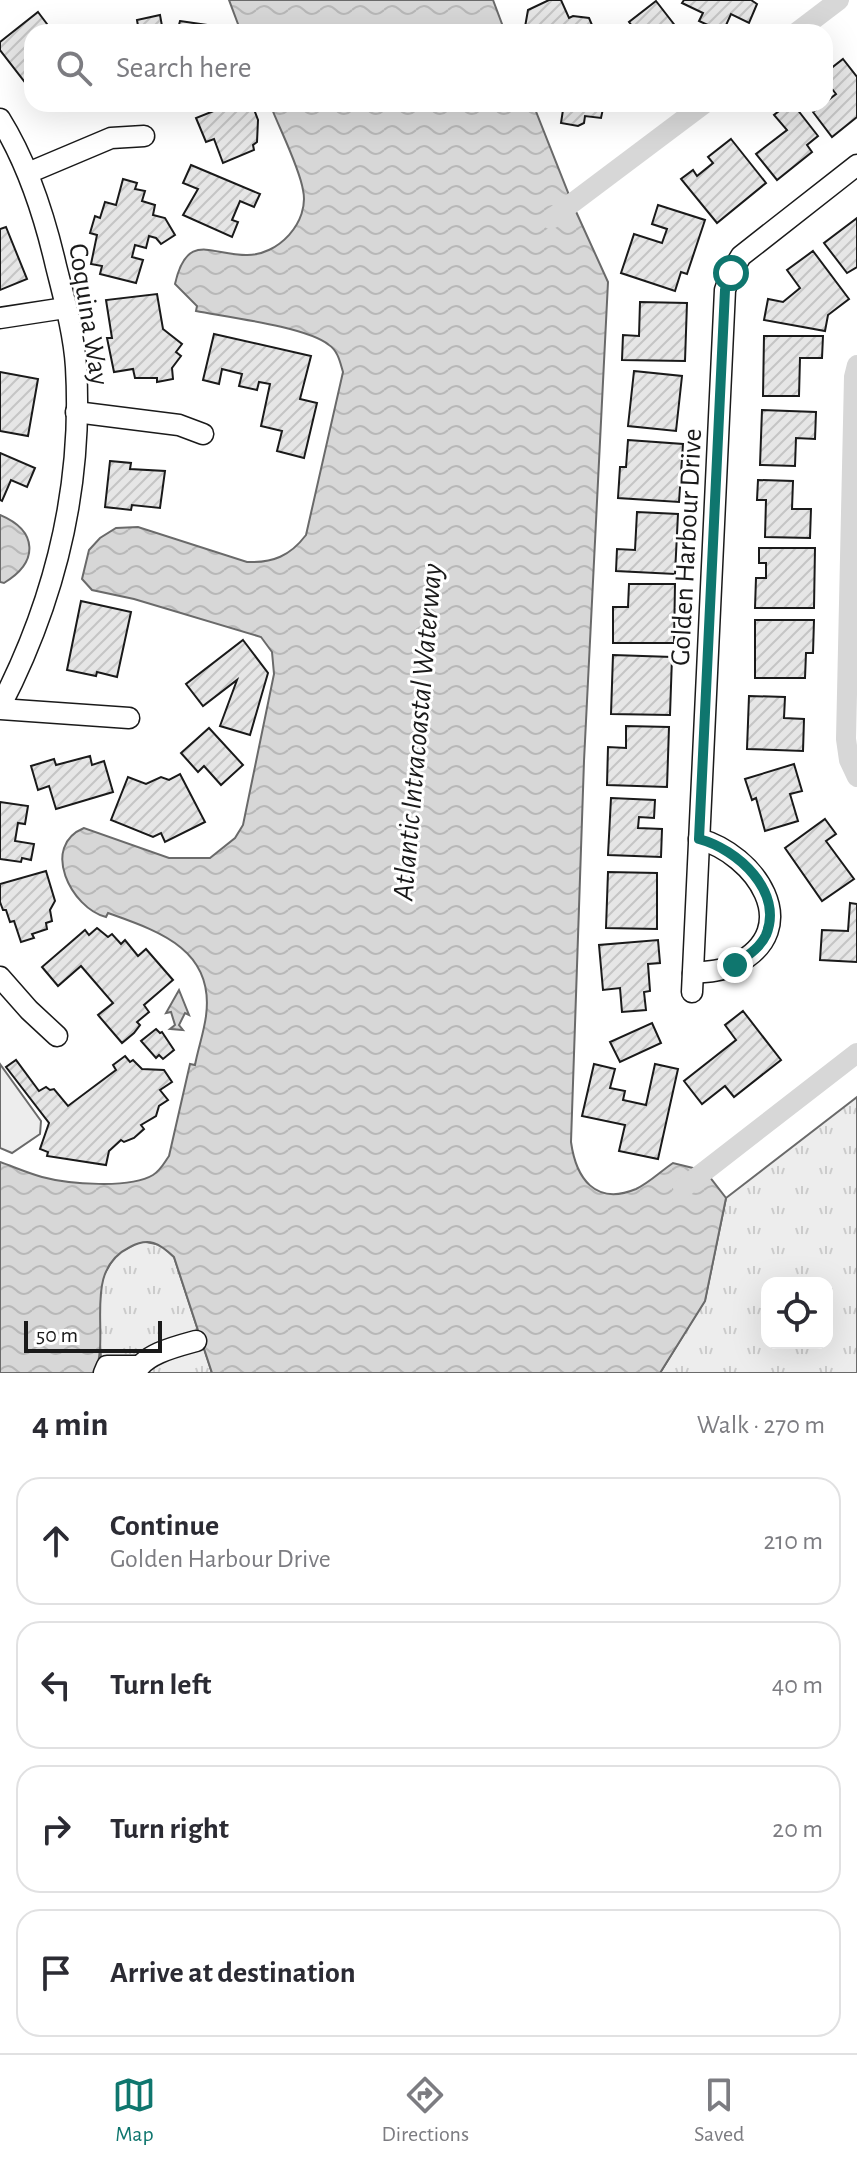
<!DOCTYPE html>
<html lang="en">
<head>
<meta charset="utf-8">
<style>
	:root { --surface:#fff; --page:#f2f2f3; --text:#2b2b33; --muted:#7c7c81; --line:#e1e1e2; --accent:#0f766e }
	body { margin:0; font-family:"Alegreya Sans",sans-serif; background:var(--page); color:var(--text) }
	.controls { position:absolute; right:24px; bottom:24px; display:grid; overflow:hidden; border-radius:16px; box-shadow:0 8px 32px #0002 }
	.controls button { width:72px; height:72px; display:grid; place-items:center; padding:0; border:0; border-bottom:2px solid var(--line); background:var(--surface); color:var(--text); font:40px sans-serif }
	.scale { position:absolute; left:24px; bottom:20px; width:138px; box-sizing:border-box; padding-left:8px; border:4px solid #1a1a1a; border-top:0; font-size:22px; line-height:28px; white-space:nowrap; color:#1a1a1a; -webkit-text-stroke:6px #fff; paint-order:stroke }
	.stop { position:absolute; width:24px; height:24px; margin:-18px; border:6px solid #0f766e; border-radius:50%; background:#fff }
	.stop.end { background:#0f766e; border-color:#fff; box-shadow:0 2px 8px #0008 }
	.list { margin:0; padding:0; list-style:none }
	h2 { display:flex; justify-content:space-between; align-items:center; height:104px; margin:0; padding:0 32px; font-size:34px }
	h2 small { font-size:26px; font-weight:400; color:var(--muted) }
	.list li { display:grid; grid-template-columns:52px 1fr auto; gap:24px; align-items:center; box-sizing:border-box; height:128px; margin:0 16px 16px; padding:0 16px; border:2px solid var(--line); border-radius:24px }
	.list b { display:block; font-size:30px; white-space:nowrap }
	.list p { margin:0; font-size:26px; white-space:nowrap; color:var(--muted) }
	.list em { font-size:26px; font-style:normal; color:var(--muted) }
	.icon { flex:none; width:44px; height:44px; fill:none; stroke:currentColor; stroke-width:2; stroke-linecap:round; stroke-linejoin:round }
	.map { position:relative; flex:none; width:857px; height:1373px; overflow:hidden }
	.search { position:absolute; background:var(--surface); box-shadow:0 8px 32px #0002; left:24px; right:24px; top:24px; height:88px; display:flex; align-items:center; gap:20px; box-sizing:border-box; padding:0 28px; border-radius:24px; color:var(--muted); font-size:30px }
	.sheet { height:680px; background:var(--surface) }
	nav { display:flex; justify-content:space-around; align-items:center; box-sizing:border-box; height:112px; border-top:2px solid var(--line); background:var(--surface); font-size:22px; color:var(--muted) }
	nav a { display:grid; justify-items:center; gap:4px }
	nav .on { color:var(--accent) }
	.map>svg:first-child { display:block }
	.built { fill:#ededed; stroke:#6a6a6a; stroke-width:2 }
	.park { fill:url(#park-tufts); stroke:#6a6a6a; stroke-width:2; fill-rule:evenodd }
	.water { fill:url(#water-waves); stroke:#6a6a6a; stroke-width:2 }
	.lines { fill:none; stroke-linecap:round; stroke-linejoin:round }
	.canal { stroke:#d7d7d7; stroke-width:20 }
	.building { fill:url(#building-hatch); stroke:#1a1a1a; stroke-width:2 }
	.minor-casing { stroke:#1a1a1a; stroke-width:23 }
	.minor { stroke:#fff; stroke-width:20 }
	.route { stroke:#0f766e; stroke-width:10 }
	.labels { text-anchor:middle; stroke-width:6; stroke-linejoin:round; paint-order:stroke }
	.street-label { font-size:28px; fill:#1a1a1a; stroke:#fff }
	.water-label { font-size:30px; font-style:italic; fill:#1a1a1a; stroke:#fff }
</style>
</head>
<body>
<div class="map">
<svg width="857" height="1373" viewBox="0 0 857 1373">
	<defs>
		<pattern id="park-tufts" width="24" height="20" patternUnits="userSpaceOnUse" patternTransform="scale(2)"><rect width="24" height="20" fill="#ededed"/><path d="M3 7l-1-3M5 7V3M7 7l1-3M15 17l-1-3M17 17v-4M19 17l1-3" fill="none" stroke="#cbcbcb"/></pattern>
		<pattern id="water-waves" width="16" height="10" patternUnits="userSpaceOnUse" patternTransform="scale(2)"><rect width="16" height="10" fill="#d7d7d7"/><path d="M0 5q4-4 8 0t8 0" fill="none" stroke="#b8b8b8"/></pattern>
		<pattern id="building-hatch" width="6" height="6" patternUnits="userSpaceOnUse" patternTransform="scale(2)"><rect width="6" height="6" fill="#e6e6e6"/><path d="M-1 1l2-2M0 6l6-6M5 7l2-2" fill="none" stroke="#c5c5c5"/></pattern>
	</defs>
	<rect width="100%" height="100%" fill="#fff"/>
	<path class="built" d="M0,1064L41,1121L40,1134L12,1153L0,1148Z"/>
	<g class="park">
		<path d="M857,1097V1373H660L705,1300L726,1198ZM767,1283H827V1343H767Z"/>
		<path d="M141,1241L161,1245L174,1257L212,1373H95L101,1357L98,1319L102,1278L116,1254Z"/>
	</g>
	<g class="water">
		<path d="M229,0H493L505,32H241Z"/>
		<path d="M270,104H533L573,205L608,282L584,761L571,1142C576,1178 595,1206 636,1189C649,1183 661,1171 673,1163L705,1171L726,1198L705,1301L660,1373H212L174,1257C159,1243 149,1237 130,1247C81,1271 111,1333 95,1373H0V1162C14,1167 28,1173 42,1177C68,1184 130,1189 153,1175C161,1170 164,1163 169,1156L190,1064L195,1065C198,1049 204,1032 206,1016C215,949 158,931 108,913L106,917C71,908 40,846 84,828L169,858H210L235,838L243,825L274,674L272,652L261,637L134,599L92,590L82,579L89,550L100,538L116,528L138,527L247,562C273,563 290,556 306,535L343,372C340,362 338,351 329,345C307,327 227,317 196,311L197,306L175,284C187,231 211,255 246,255C278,256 310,222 303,190C299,166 279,128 270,104Z"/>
		<path d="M0,515C38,531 39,562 4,583L0,582Z"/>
		<path d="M179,990L189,1015L185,1013L179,1025L183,1030L170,1029L175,1025L171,1012L166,1013Z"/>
	</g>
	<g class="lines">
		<g class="canal">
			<path d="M797,32L839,0"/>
			<path d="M551,219L704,104"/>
			<path d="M857,365L854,377L846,739L849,760L857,777"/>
			<path d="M683,1188L857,1053"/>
		</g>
	</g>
	<g class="building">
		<path d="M549,0H561L569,18L573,16L589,18L595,32H527L525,27L528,10Z"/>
		<path d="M684,0H751L757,4L749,23L731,14L723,32L699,21L703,13L682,3Z"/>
		<path d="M656,1L680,32H637L629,22Z"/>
		<path d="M38,12L53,32H32V75L24,81L0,50V42Z"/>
		<path d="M160,15L162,26L157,27L158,32H108L107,30L138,26L137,20Z"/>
		<path d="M180,21L214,26L224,32H177Z"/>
		<path d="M843,59L857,77V117L832,137L813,112L836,94L825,80V73Z"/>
		<path d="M231,104H252L258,120L257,142L253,145L254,150L223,163L214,139L206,142L196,118Z"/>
		<path d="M560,104H604L601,118L585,116L584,123L578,126L561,123L563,110Z"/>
		<path d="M788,104H793L818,136L807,145L812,152L777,180L756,154L787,130L774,115Z"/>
		<path d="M731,139L766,183L717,223L681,179L693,170L697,176L713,163L708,157Z"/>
		<path d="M191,165L260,194L254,207L240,201L232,220L238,222L232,237L183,215L198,189L183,183Z"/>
		<path d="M123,179L137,183L135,189L145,191L142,201L155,205L153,215L165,218L175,235L161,244L156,238L149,236L146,248L135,245L132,257L143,260L136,283L100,274L102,266L91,264L97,235L90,233L95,216L100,218L105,202L116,205Z"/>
		<path d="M658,205L705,220L687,274L681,272L675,291L621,273L634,234L662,243L667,229L652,224Z"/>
		<path d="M857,218V267L847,273L824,243Z"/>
		<path d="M6,227L27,279L0,290V229Z"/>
		<path d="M813,251L849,299L828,315L825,331L764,320L768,299L783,302L800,288L787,270Z"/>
		<path d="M157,294L163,329L182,344L176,352L181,356L172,368L173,379L157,382V378H135L133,369L114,372L107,338H112L106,300Z"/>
		<path d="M640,302L687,303L685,361L622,360L623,335L639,336Z"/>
		<path d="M214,334L311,356L300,399L317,403L304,458L277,451L282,431L261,426L270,384L259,382L257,390L239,386L242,374L222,369L219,384L203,380Z"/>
		<path d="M764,336H823L822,358H800L799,396H763Z"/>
		<path d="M634,371L682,376L676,431L628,426Z"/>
		<path d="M0,372L38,379L28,436L0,431Z"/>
		<path d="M762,410L816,412L815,439L796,438L795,466L760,465Z"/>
		<path d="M628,440L683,444L679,502L618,498L620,467H626Z"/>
		<path d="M0,453L35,468L27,487L11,480L2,501L0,500Z"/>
		<path d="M110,461L131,463L130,469L165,471L160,508L132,505L131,510L105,507Z"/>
		<path d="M758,480L793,481L792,509H811L810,538L765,537L766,500H757Z"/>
		<path d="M637,512L678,514L675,574L616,571L617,549L635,550Z"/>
		<path d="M759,548H815L814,608H755L756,578H766V563H759Z"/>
		<path d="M629,584H675L674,643H613V607H628Z"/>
		<path d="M81,601L131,612L117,677L97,672L96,676L67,670Z"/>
		<path d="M755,620H814L813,653H806L805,678H755Z"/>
		<path d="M243,640L268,673L250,735L220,726L237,680L203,706L186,684Z"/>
		<path d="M613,655L672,657L670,715L611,714Z"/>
		<path d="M749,696L785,697L784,718L804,719L803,751L747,749Z"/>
		<path d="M626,726L669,727L667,787L607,785L608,747L626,748Z"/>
		<path d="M209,728L243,765L221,785L204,766L198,772L181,753Z"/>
		<path d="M90,756L92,765L104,761L113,792L56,809L49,786L38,790L31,766L54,759L56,765Z"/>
		<path d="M794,764L802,791L790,794L798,821L765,831L756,798L752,800L745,779Z"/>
		<path d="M180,774L205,822L165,842L161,833L153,837L111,820L128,777L146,784L161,777L169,780Z"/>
		<path d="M611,798L655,800L654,818L639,817L638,828L662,829L661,857L608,855Z"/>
		<path d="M0,802L28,806L25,824L18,823L15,841L34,844L31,860L22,858L21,862L0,859Z"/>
		<path d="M825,819L836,834L826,841L854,879L822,901L785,848Z"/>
		<path d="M46,871L55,901L50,910L52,921L46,923L47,929L32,934L34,938L21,942L14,921L10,922L6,910H3L0,902V884Z"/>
		<path d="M608,872L657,873V929L606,928Z"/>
		<path d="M850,903L857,904V962L820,960L822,930L848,931Z"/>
		<path d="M97,928L108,937L112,934L121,944L125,940L138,956L146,949L173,980L144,1005L149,1012L137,1022L140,1025L134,1033L122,1043L98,1015L113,1003L81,966L58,986L42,967L85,930L89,935Z"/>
		<path d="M658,940L660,963L648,964L650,991L644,992L646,1010L622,1012L620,988L603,990L599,945Z"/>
		<path d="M743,1011L781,1060L734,1097L725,1086L702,1104L684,1081L736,1040L725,1025Z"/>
		<path d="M652,1023L661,1043L620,1062L610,1042Z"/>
		<path d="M156,1029L160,1033L162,1032L174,1050L163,1059L159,1055L156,1058L141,1041Z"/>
		<path d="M125,1056L130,1062L133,1060L142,1069L164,1070L172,1082L160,1090L168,1100L159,1106L156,1116L141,1125L144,1129L134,1138L124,1142L121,1140L109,1151L106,1165L47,1156L48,1152L40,1149L49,1123L6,1067L16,1060L39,1091L46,1087L50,1090L54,1089L68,1106L116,1070L113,1065Z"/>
		<path d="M594,1064L615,1069L610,1088L625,1091L623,1100L646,1105L655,1064L678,1069L658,1159L619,1151L625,1125L582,1116Z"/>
	</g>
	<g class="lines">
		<defs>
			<g id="minor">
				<path d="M0,119C28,164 44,214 56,266C64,298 74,334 76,367C83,487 55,601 0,707"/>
				<path d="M28,173L111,138L144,136"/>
				<path d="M0,318L65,308"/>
				<path d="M76,412L179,425L203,434"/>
				<path d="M0,709L129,718"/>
				<path d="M693,973C707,972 723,971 736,964C806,928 755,854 699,839"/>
				<path d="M0,977L29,1010L57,1036"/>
				<path d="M692,992L725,290L731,273L741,256L857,165"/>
				<path d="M104,1373L107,1366H139"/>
				<path d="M136,1373C143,1354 178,1346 196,1341"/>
			</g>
		</defs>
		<use href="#minor" class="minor-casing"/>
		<use href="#minor" class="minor"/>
	</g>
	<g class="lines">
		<path class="route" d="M731,273L725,290L699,839C737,849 784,891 766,935C760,948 747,956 735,965"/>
	</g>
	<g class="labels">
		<g class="street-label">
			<text transform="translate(90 314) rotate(81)" y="10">Coquina Way</text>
			<text transform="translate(685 547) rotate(-87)" y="10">Golden Harbour Drive</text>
		</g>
		<g class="water-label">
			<text transform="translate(417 732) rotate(-85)" y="10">Atlantic Intracoastal Waterway</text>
		</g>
	</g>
</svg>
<div class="controls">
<button><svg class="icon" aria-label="locate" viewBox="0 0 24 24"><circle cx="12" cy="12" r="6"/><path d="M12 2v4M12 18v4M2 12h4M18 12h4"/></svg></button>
</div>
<div class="scale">50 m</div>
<div class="stop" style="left:731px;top:273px"></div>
<div class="stop end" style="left:735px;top:965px"></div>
<div class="search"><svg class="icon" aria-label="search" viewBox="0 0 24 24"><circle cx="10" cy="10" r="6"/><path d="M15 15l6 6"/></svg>Search here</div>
</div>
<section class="sheet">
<h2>4 min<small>Walk · 270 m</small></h2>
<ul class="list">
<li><svg class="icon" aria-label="ahead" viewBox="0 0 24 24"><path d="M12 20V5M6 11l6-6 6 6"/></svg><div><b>Continue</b><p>Golden Harbour Drive</p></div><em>210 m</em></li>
<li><svg class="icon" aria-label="left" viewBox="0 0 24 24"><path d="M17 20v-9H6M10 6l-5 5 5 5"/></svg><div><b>Turn left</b></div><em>40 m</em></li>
<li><svg class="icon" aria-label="right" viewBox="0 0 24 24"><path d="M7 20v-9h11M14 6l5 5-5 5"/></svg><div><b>Turn right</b></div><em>20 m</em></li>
<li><svg class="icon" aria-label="arrive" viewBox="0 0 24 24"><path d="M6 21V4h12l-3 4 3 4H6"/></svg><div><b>Arrive at destination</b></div></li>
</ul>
</section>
<nav>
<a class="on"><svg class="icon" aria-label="map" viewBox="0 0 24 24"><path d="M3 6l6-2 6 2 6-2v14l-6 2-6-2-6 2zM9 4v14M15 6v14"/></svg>Map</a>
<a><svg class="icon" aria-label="directions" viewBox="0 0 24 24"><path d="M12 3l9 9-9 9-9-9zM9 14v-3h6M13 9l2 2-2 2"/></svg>Directions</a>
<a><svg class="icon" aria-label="saved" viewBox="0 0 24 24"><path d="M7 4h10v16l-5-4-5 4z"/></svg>Saved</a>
</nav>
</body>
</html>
